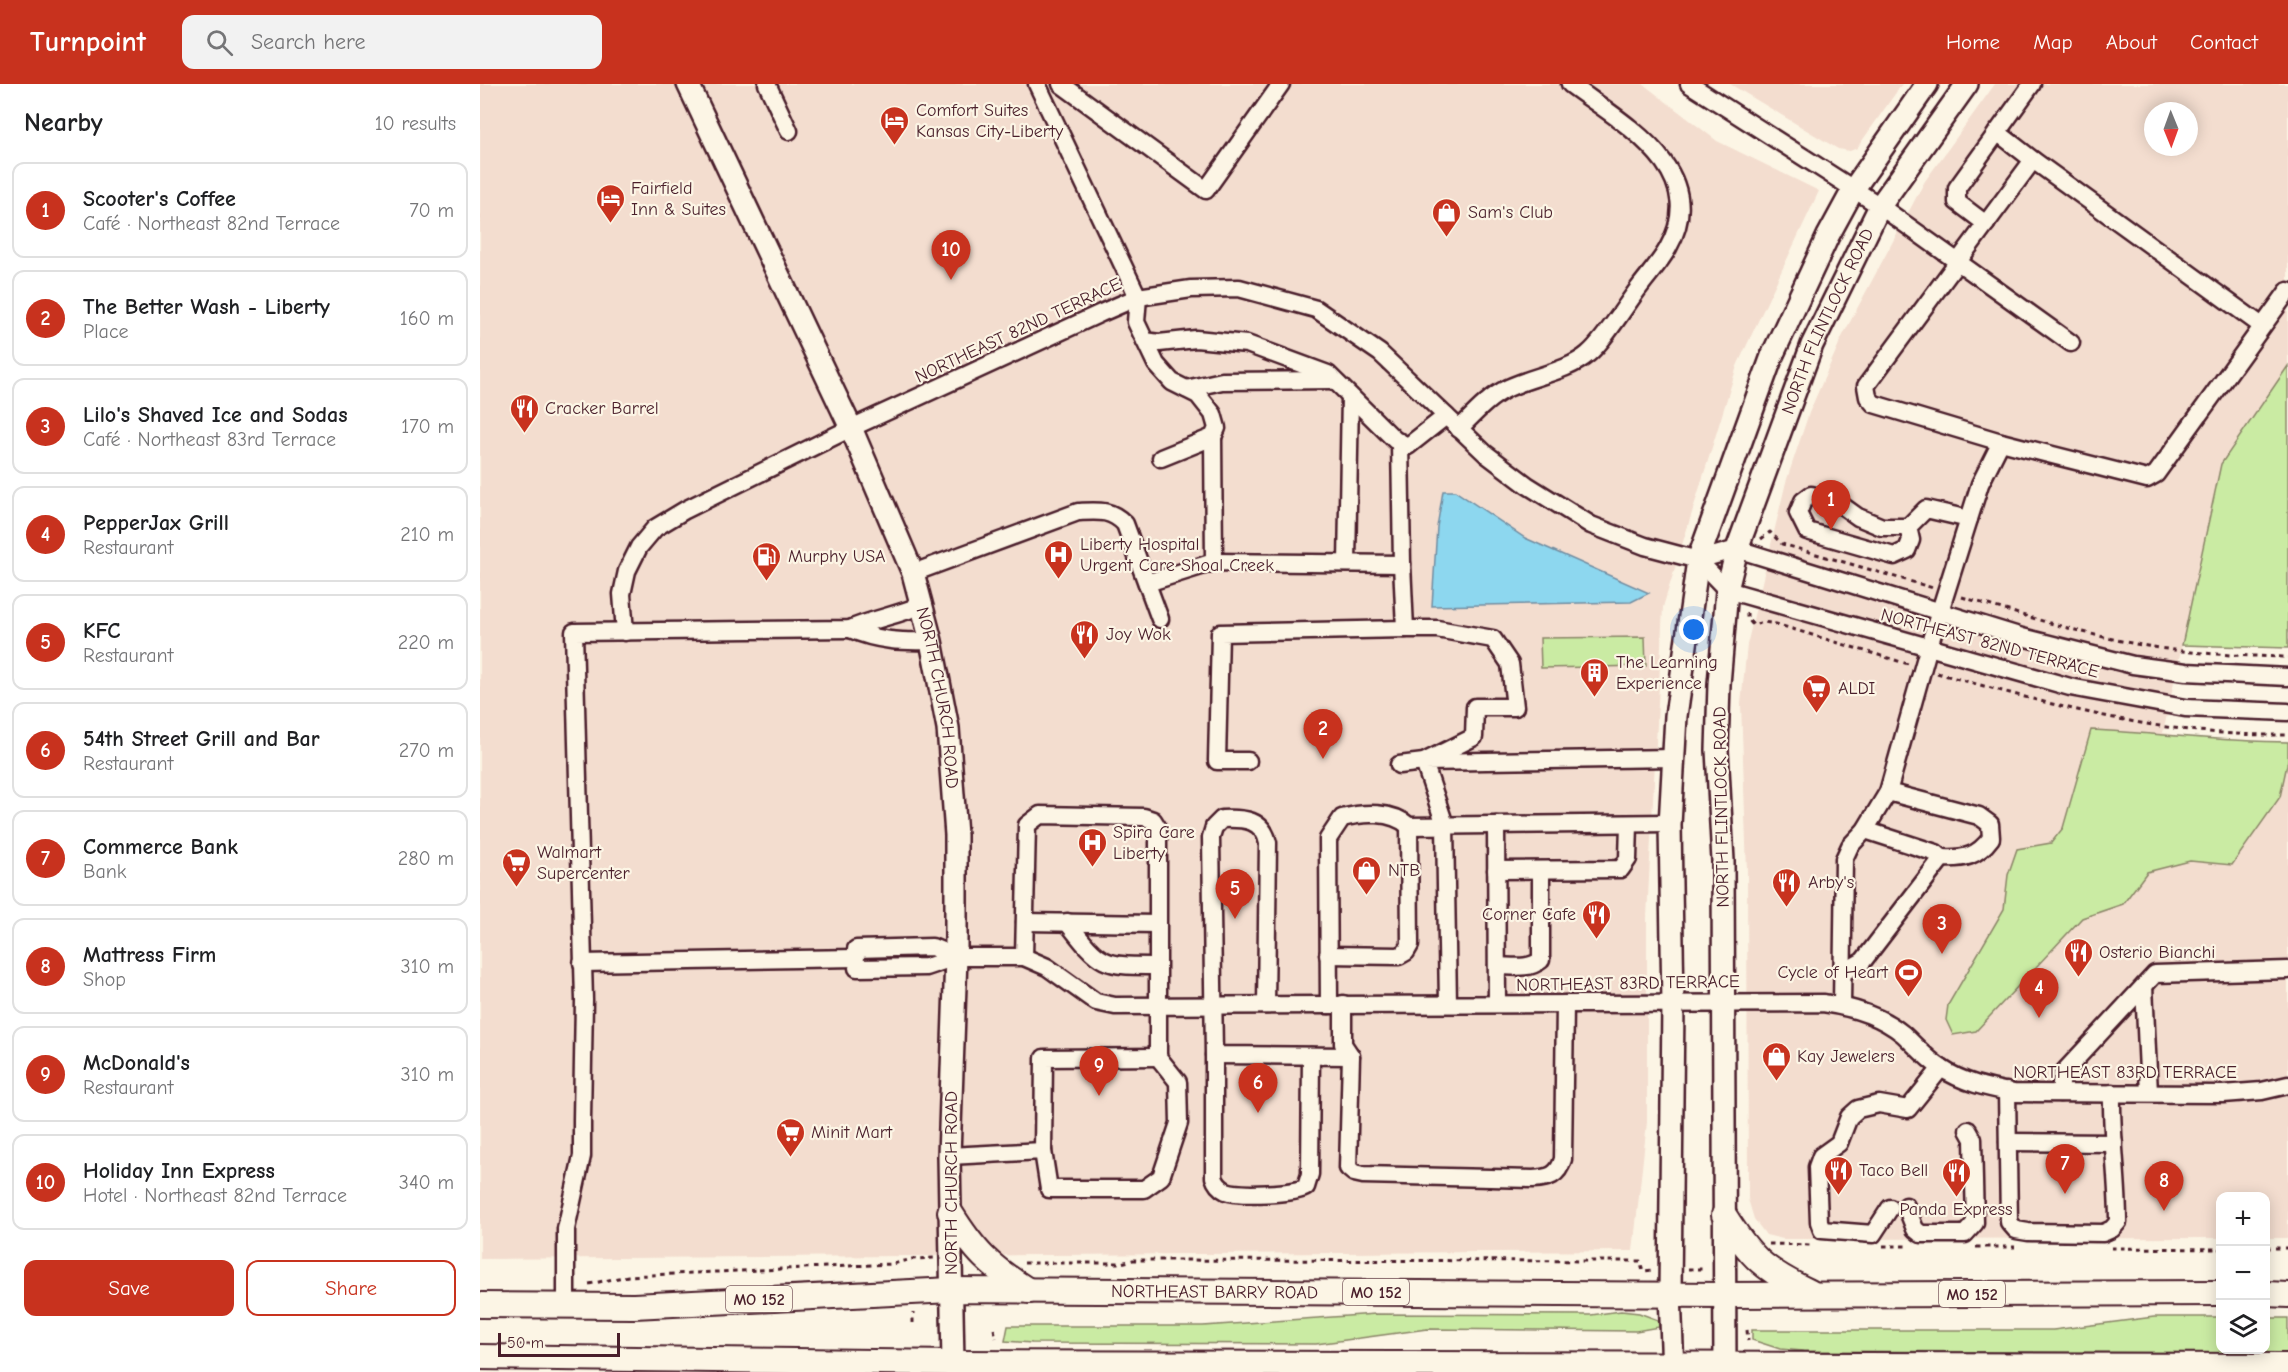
<!DOCTYPE html>
<html lang="en">
<head>
<meta charset="utf-8">
<style>
	:root { --surface:#fff; --page:#f2f2f2; --text:#202124; --muted:#757577; --line:#e0e0e0; --accent:#c8321e }
	body { margin:0; font-family:"Comic Neue",sans-serif; background:var(--page); color:var(--text) }
	.controls { position:absolute; right:18px; bottom:18px; display:grid; overflow:hidden; border-radius:12px; box-shadow:0 3px 15px #0003 }
	.controls button { width:54px; height:54px; display:grid; place-items:center; padding:0; border:0; border-bottom:2px solid var(--line); background:var(--surface); color:var(--text); font:30px sans-serif }
	.compass { position:absolute; left:1664px; top:18px; width:54px; height:54px; border-radius:50%; background:var(--surface); box-shadow:0 3px 15px #0003; rotate:179deg }
	.scale { position:absolute; left:18px; bottom:15px; width:122px; box-sizing:border-box; padding-left:6px; border:3px solid #4a1f2b; border-top:0; font-size:16px; line-height:21px; white-space:nowrap; color:#4a1f2b; -webkit-text-stroke:4px #fcf5e5; paint-order:stroke }
	.you { position:absolute; left:1214px; top:546px; width:21px; height:21px; margin:-15px; border:4px solid #fff; border-radius:50%; background:#1a73e8; box-shadow:0 0 0 9px #1a73e833 }
	.badge { display:grid; place-items:center; width:39px; height:39px; border-radius:50%; background:var(--accent); color:#fff; font-size:20px; font-weight:700 }
	.pin { position:absolute; translate:-50% -50px; filter:drop-shadow(0 2px 3px #0008) }
	.pin::after { content:''; position:absolute; top:32px; width:21px; height:18px; background:inherit; clip-path:polygon(0 0,100% 0,50% 100%) }
	.list { margin:0; padding:0; list-style:none }
	h2 { display:flex; justify-content:space-between; align-items:center; height:78px; margin:0; padding:0 24px; font-size:26px }
	h2 small { font-size:20px; font-weight:400; color:var(--muted) }
	.list li { display:grid; grid-template-columns:39px 1fr auto; gap:18px; align-items:center; box-sizing:border-box; height:96px; margin:0 12px 12px; padding:0 12px; border:2px solid var(--line); border-radius:12px }
	.list b { display:block; font-size:22px; white-space:nowrap }
	.list p { margin:0; font-size:20px; white-space:nowrap; color:var(--muted) }
	.list em { font-size:20px; font-style:normal; color:var(--muted) }
	.actions { display:flex; gap:12px; padding:18px 24px }
	.actions a { flex:1; padding:14px 0; border:2px solid var(--accent); border-radius:12px; text-align:center; font-size:21px; color:var(--accent) }
	.actions .main { background:var(--accent); color:#fff }
	.icon { flex:none; width:33px; height:33px; fill:none; stroke:currentColor; stroke-width:2; stroke-linecap:round; stroke-linejoin:round }
	.map { position:relative; flex:none; width:1808px; height:1288px; overflow:hidden }
	header { display:flex; align-items:center; gap:36px; box-sizing:border-box; height:84px; padding:0 30px; background:var(--accent); color:#fff }
	header strong { font-size:28px }
	nav { display:flex; gap:33px; margin-inline-start:auto; font-size:21px }
	.search { width:420px; height:54px; background:var(--page); display:flex; align-items:center; gap:15px; box-sizing:border-box; padding:0 21px; border-radius:12px; color:var(--muted); font-size:22px }
	main { display:flex }
	aside { flex:1; background:var(--surface) }
	.map>svg:first-child { display:block }
	.built { fill:#f3ddcf; fill-rule:evenodd }
	.green { fill:#caeba3; stroke:#8a8567; stroke-width:1.5 }
	.water { fill:#8dd7ef; stroke:#728da1; stroke-width:1.5 }
	.lines { fill:none; stroke-linecap:round; stroke-linejoin:round }
	.minor-casing { stroke:#4a1f2b; stroke-width:21 }
	.major-casing { stroke:#4a1f2b; stroke-width:26 }
	.highway-casing { stroke:#4a1f2b; stroke-width:28 }
	.path { stroke:#4a1f2b; stroke-width:3; stroke-dasharray:4.5 4.5; stroke-linecap:butt }
	.minor { stroke:#fcf5e5; stroke-width:16 }
	.major { stroke:#fcf5e5; stroke-width:21 }
	.highway { stroke:#fcf5e5; stroke-width:24 }
	.labels { text-anchor:middle; stroke-width:4.5; stroke-linejoin:round; paint-order:stroke }
	.shield { fill:#fcf5e5; stroke:#7f5f63; stroke-width:1.5 }
	.shield-label { font-size:16px; font-weight:bold; fill:#4a1f2b }
	.poi-label { font-size:18px; fill:#4a1f2b; stroke:#fcf5e5; text-anchor:start }
	.street-label { font-size:18px; fill:#4a1f2b; stroke:#fcf5e5 }
</style>
</head>
<body>
<header>
<strong>Turnpoint</strong>
<div class="search"><svg class="icon" aria-label="search" viewBox="0 0 24 24"><circle cx="10" cy="10" r="6"/><path d="M15 15l6 6"/></svg>Search here</div>
<nav><a>Home</a><a>Map</a><a>About</a><a>Contact</a></nav>
</header>
<main>
<aside>
<h2>Nearby<small>10 results</small></h2>
<ul class="list">
<li><span class="badge">1</span><div><b>Scooter's Coffee</b><p>Café · Northeast 82nd Terrace</p></div><em>70 m</em></li>
<li><span class="badge">2</span><div><b>The Better Wash - Liberty</b><p>Place</p></div><em>160 m</em></li>
<li><span class="badge">3</span><div><b>Lilo's Shaved Ice and Sodas</b><p>Café · Northeast 83rd Terrace</p></div><em>170 m</em></li>
<li><span class="badge">4</span><div><b>PepperJax Grill</b><p>Restaurant</p></div><em>210 m</em></li>
<li><span class="badge">5</span><div><b>KFC</b><p>Restaurant</p></div><em>220 m</em></li>
<li><span class="badge">6</span><div><b>54th Street Grill and Bar</b><p>Restaurant</p></div><em>270 m</em></li>
<li><span class="badge">7</span><div><b>Commerce Bank</b><p>Bank</p></div><em>280 m</em></li>
<li><span class="badge">8</span><div><b>Mattress Firm</b><p>Shop</p></div><em>310 m</em></li>
<li><span class="badge">9</span><div><b>McDonald's</b><p>Restaurant</p></div><em>310 m</em></li>
<li><span class="badge">10</span><div><b>Holiday Inn Express</b><p>Hotel · Northeast 82nd Terrace</p></div><em>340 m</em></li>
</ul>
<div class="actions"><a class="main">Save</a><a>Share</a></div>
</aside>
<div class="map">
<svg width="1808" height="1288" viewBox="0 0 1808 1288">
	<rect width="100%" height="100%" fill="#fcf5e5"/>
	<filter id="ink" filterUnits="userSpaceOnUse"><feTurbulence type="fractalNoise" baseFrequency=".0167" numOctaves="2"/><feDisplacementMap in="SourceGraphic" scale="12" xChannelSelector="R" yChannelSelector="G"/><feConvolveMatrix kernelMatrix="1 2 1 2 8 2 1 2 1" color-interpolation-filters="sRGB"/></filter>
	<g filter="url(#ink)">
		<g class="built">
			<path d="M0,0H1163L1237,57L1339,107L1257,282L1183,523L1167,833V1038L1153,1167L0,1175Z"/>
			<path d="M1250,0H1422L1377,64L1370,67L1358,65Z"/>
			<path d="M1515,0H1808V282L1741,380L1683,649L1731,656L1808,658V1154H1786V1112H1740V1154L1303,1155L1286,1151L1274,1135L1268,1115L1267,787L1261,620L1267,561L1306,398L1329,329L1362,253L1445,97ZM1673,27H1709V63H1673Z"/>
		</g>
		<g class="green">
			<path d="M1808,282V564L1702,561L1741,380Z"/>
			<path d="M1165,553L1166,582L1061,584L1060,554Z"/>
			<path d="M1611,646C1677,649 1742,658 1808,658V676L1800,713L1752,781L1710,777L1667,788L1643,820L1602,834L1496,947L1473,951L1466,936L1468,921L1524,825L1528,791L1537,765L1571,759L1583,744Z"/>
			<path d="M1141,1227L1159,1229L1178,1236L1179,1243L1156,1247L947,1245L836,1260L552,1259L525,1257L528,1242H723L896,1230L1111,1231Z"/>
			<path d="M1674,1233H1740V1266H1786V1234H1808V1269L1323,1267L1300,1265L1272,1256V1246H1573Z"/>
		</g>
		<path class="water" d="M963,407H975L1045,454L1169,509L1151,518L952,522L957,443Z"/>
		<g class="lines">
			<defs>
				<g id="minor">
					<path d="M287,0L309,47"/>
					<path d="M557,0L658,213L656,238L665,257L679,259L716,255L767,260L848,290L915,356L928,362L966,332"/>
					<path d="M581,0L726,106L801,0"/>
					<path d="M1209,0L1400,122L1591,259"/>
					<path d="M1517,48L1553,76L1386,302L1388,313L1394,320L1521,358L1667,395L1676,390L1808,207"/>
					<path d="M1553,76L1782,242"/>
					<path d="M1506,140L1477,118V104L1552,0"/>
					<path d="M665,257L676,280L692,298L718,311L733,330L737,344L733,353L681,374"/>
					<path d="M706,305L742,297L853,296"/>
					<path d="M979,345C994,330 1009,313 1028,304C1053,292 1087,288 1108,270C1124,257 1147,219 1161,201C1170,189 1181,177 1188,164C1232,86 1142,39 1090,0"/>
					<path d="M733,353L734,478"/>
					<path d="M1428,443L1431,456L1427,466L1414,472L1327,447L1318,429L1323,417L1331,411L1357,418L1378,433L1402,443H1428L1446,425L1489,435"/>
					<path d="M1218,476L1257,465L1542,553L1653,581L1706,588L1808,593"/>
					<path d="M867,479L870,312"/>
					<path d="M433,489L598,428C618,427 631,425 645,440L680,535"/>
					<path d="M667,499L734,478L922,480L920,358"/>
					<path d="M370,545C397,557 422,558 451,557"/>
					<path d="M145,548L142,510L147,487L159,463L175,444L205,426L371,344L621,229L658,213L711,205L759,204L836,225L900,269L1006,370L1047,401L1111,441L1165,462L1218,476L1247,506L1590,603L1705,624L1808,628"/>
					<path d="M768,677H737L740,549L925,545L922,480"/>
					<path d="M919,681L944,678L994,653L995,623H1035L1030,580L1013,555L957,545H925"/>
					<path d="M1408,708L1499,732L1510,740L1511,754C1497,773 1484,775 1462,774"/>
					<path d="M1016,741L1017,920"/>
					<path d="M1016,786L1141,785L1148,775L1149,740"/>
					<path d="M545,838L677,840"/>
					<path d="M587,838C621,882 622,882 677,882"/>
					<path d="M376,865L452,863L476,873"/>
					<path d="M848,871L919,872L926,868L930,861L929,742"/>
					<path d="M102,879L376,874"/>
					<path d="M1017,882C1031,882 1049,886 1061,876V786"/>
					<path d="M377,884L446,883L476,873H544L567,883L616,918L635,922L1343,919C1372,923 1400,931 1423,950C1435,961 1447,975 1461,984C1483,999 1509,1004 1534,1009L1743,1010L1782,1007L1808,1001"/>
					<path d="M1362,889L1383,877L1462,774L1456,769L1385,746"/>
					<path d="M1664,902L1669,1009"/>
					<path d="M863,920V960L871,972L868,1084L874,1089L883,1091L1053,1095C1069,1094 1078,1092 1083,1075L1085,920"/>
					<path d="M968,920L965,741L944,678L1194,674"/>
					<path d="M786,921L788,759C783,735 764,734 742,735L734,743L731,753L734,971L871,972"/>
					<path d="M849,921L848,755L862,734C884,728 912,727 929,742L1190,739"/>
					<path d="M1362,921L1364,775L1370,762L1385,746L1408,708L1449,562L1500,400L1521,358"/>
					<path d="M734,971V1093C736,1100 740,1104 746,1107C758,1112 817,1110 826,1103L830,1090L831,972"/>
					<path d="M1527,1007L1529,1138L1536,1146L1548,1148L1623,1149L1632,1145L1638,1138C1638,1094 1631,1052 1632,1009"/>
					<path d="M1580,1009L1582,990L1675,890L1808,886"/>
					<path d="M1528,1058L1634,1059"/>
					<path d="M563,1067L564,974L678,973"/>
					<path d="M469,1072L563,1067L569,1105H664L681,1093L699,1039L698,998L678,973V744L673,736L664,733L560,731L547,741L544,873"/>
					<path d="M1426,1122L1435,1145L1441,1150H1485L1495,1139L1493,1055L1488,1046"/>
					<path d="M1410,1124L1393,1150L1342,1146L1339,1138L1337,1083L1341,1072L1359,1059L1369,1033L1378,1025L1399,1020L1428,1025L1461,984"/>
					<path d="M86,1221V1145L102,1072V1036L104,916L94,548L370,545C393,535 418,531 442,521"/>
				</g>
				<g id="major">
					<path id="s1" d="M208,0L371,344L433,489L451,557L468,644L476,751V873L469,1072L473,1279L476,1288"/>
					<path d="M1193,1288L1190,1209L1193,919L1190,741L1196,632L1218,476L1292,272L1348,152L1373,106L1447,0"/>
					<path id="s2" d="M1245,1288L1243,777L1237,666L1239,600L1247,506L1257,465L1332,261L1400,122L1487,0"/>
				</g>
				<g id="highway">
					<path d="M470,1128C495,1168 509,1182 549,1207"/>
					<path d="M1244,1131C1271,1174 1284,1186 1330,1208"/>
					<path d="M1786,1210L1808,1211"/>
					<path id="s3" d="M0,1221L154,1222L471,1206L1244,1211L1740,1209"/>
					<path d="M0,1273L473,1279L1808,1282"/>
				</g>
			</defs>
			<use href="#minor" class="minor-casing"/>
			<use href="#major" class="major-casing"/>
			<use href="#highway" class="highway-casing"/>
			<g class="path">
				<path d="M1281,455L1290,448L1302,460L1453,504"/>
				<path d="M1482,513C1542,531 1605,551 1667,562C1714,570 1761,572 1808,573"/>
				<path d="M1267,529V534L1273,541L1284,538L1296,540L1428,580"/>
				<path d="M1457,589C1576,622 1682,653 1808,651"/>
				<path d="M1289,1160L1334,1161"/>
				<path d="M1403,1162H1430"/>
				<path d="M1496,1163H1535"/>
				<path d="M1631,1164L1740,1165"/>
				<path d="M1786,1164H1808"/>
				<path d="M544,1179H641L653,1176L1160,1177L1163,1187L1172,1186"/>
				<path d="M1208,1185H1226"/>
				<path d="M109,1200L148,1192L413,1180L432,1175L455,1174"/>
				<path d="M433,1239V1229"/>
				<path d="M514,1245L516,1254"/>
				<path d="M1267,1246L1268,1257"/>
			</g>
			<use href="#minor" class="minor"/>
			<use href="#major" class="major"/>
			<use href="#highway" class="highway"/>
		</g>
	</g>
	<defs>
		<symbol id="hotel-pin" viewBox="-11 -11 22 30"><path d="M0 17L-7.5 6A9.5 9.5 0 1 1 7.5 6Z" fill="#c8321e" stroke="#fcf5e5"/><path d="M-6-4.5h1.5V1H6V5H4.5V3h-9V5H-6ZM-4 0a1.8 1.8 0 1 1 3.6 0ZM.5 0V-2.5h3Q6-2.5 6 0Z" fill="#fff"/></symbol>
		<symbol id="shop-pin" viewBox="-11 -11 22 30"><path d="M0 17L-7.5 6A9.5 9.5 0 1 1 7.5 6Z" fill="#c8321e" stroke="#fcf5e5"/><path d="M-5-2.5h2.3a2.7 3.5 0 0 1 5.4 0H5L5.5 6h-11ZM-1.5-2.5h3a1.5 2.3 0 0 0-3 0Z" fill="#fff"/></symbol>
		<symbol id="restaurant-pin" viewBox="-11 -11 22 30"><path d="M0 17L-7.5 6A9.5 9.5 0 1 1 7.5 6Z" fill="#c8321e" stroke="#fcf5e5"/><path d="M-5-6h1v4h1v-4h1v4h1v-4h1v5L-1.5 .5V6h-2V.5L-5-1ZM5-6V6H3V1.5H1.5Q1.5-4 5-6Z" fill="#fff"/></symbol>
		<symbol id="hospital-pin" viewBox="-11 -11 22 30"><path d="M0 17L-7.5 6A9.5 9.5 0 1 1 7.5 6Z" fill="#c8321e" stroke="#fcf5e5"/><path d="M-5-5h3v3.5h4V-5h3V5h-3V1.5h-4V5h-3Z" fill="#fff"/></symbol>
		<symbol id="fuel-pin" viewBox="-11 -11 22 30"><path d="M0 17L-7.5 6A9.5 9.5 0 1 1 7.5 6Z" fill="#c8321e" stroke="#fcf5e5"/><path d="M-5.5-6h7V0h2V4h1.3V-2.5L3-4.5l.8-.8L6-3V5H2.5V1h-1V6h-7ZM-4.2-4.7v3.2H.2V-4.7Z" fill="#fff"/></symbol>
		<symbol id="building-pin" viewBox="-11 -11 22 30"><path d="M0 17L-7.5 6A9.5 9.5 0 1 1 7.5 6Z" fill="#c8321e" stroke="#fcf5e5"/><path d="M-4-6H4V6H1V3H-1V6H-4ZM-2.5-4.3h1.7v1.8h-1.7ZM.8-4.3h1.7v1.8H.8ZM-2.5-1h1.7V.8h-1.7ZM.8-1h1.7V.8H.8Z" fill="#fff"/></symbol>
		<symbol id="supermarket-pin" viewBox="-11 -11 22 30"><path d="M0 17L-7.5 6A9.5 9.5 0 1 1 7.5 6Z" fill="#c8321e" stroke="#fcf5e5"/><path d="M-6-5.5h2.5l.6 2H6L4.5 2H-2.5L-4.4-4H-6ZM-1.5 3.2a1.3 1.3 0 1 0 .1 0ZM3 3.2a1.3 1.3 0 1 0 .1 0Z" fill="#fff"/></symbol>
		<symbol id="stadium-pin" viewBox="-11 -11 22 30"><path d="M0 17L-7.5 6A9.5 9.5 0 1 1 7.5 6Z" fill="#c8321e" stroke="#fcf5e5"/><path d="M0-5a6.5 5 0 1 0 0 10a6.5 5 0 1 0 0-10ZM-3.5-1.8h7v3.6h-7Z" fill="#fff"/></symbol>
	</defs>
	<g fill-rule="evenodd">
		<use href="#hotel-pin" x="398" y="20" width="33" height="45"/>
		<use href="#hotel-pin" x="114" y="98" width="33" height="45"/>
		<use href="#shop-pin" x="950" y="112" width="33" height="45"/>
		<use href="#restaurant-pin" x="28" y="308" width="33" height="45"/>
		<use href="#hospital-pin" x="562" y="454" width="33" height="45"/>
		<use href="#fuel-pin" x="270" y="456" width="33" height="45"/>
		<use href="#restaurant-pin" x="588" y="534" width="33" height="45"/>
		<use href="#building-pin" x="1098" y="572" width="33" height="45"/>
		<use href="#supermarket-pin" x="1320" y="588" width="33" height="45"/>
		<use href="#hospital-pin" x="596" y="742" width="33" height="45"/>
		<use href="#supermarket-pin" x="20" y="762" width="33" height="45"/>
		<use href="#shop-pin" x="870" y="770" width="33" height="45"/>
		<use href="#restaurant-pin" x="1290" y="782" width="33" height="45"/>
		<use href="#restaurant-pin" x="1100" y="814" width="33" height="45"/>
		<use href="#restaurant-pin" x="1582" y="852" width="33" height="45"/>
		<use href="#stadium-pin" x="1412" y="872" width="33" height="45"/>
		<use href="#shop-pin" x="1280" y="956" width="33" height="45"/>
		<use href="#supermarket-pin" x="294" y="1032" width="33" height="45"/>
		<use href="#restaurant-pin" x="1342" y="1070" width="33" height="45"/>
		<use href="#restaurant-pin" x="1460" y="1072" width="33" height="45"/>
	</g>
	<g class="labels">
		<g class="shield">
			<rect x="863" y="1195" width="66" height="26" rx="4.5"/>
			<rect x="1459" y="1197" width="66" height="26" rx="4.5"/>
			<rect x="246" y="1202" width="66" height="26" rx="4.5"/>
		</g>
		<g class="shield-label">
			<text x="896" y="1214">MO 152</text>
			<text x="1492" y="1216">MO 152</text>
			<text x="279" y="1221">MO 152</text>
		</g>
		<g class="poi-label">
			<text x="436" y="32">Comfort Suites<tspan x="436" dy="21">Kansas City-Liberty</tspan></text>
			<text x="151" y="110">Fairfield<tspan x="151" dy="21">Inn &amp; Suites</tspan></text>
			<text x="988" y="134">Sam's Club</text>
			<text x="65" y="330">Cracker Barrel</text>
			<text x="600" y="466">Liberty Hospital<tspan x="600" dy="21">Urgent Care Shoal Creek</tspan></text>
			<text x="308" y="478">Murphy USA</text>
			<text x="626" y="556">Joy Wok</text>
			<text x="1136" y="584">The Learning<tspan x="1136" dy="21">Experience</tspan></text>
			<text x="1358" y="610">ALDI</text>
			<text x="633" y="754">Spira Care<tspan x="633" dy="21">Liberty</tspan></text>
			<text x="57" y="774">Walmart<tspan x="57" dy="21">Supercenter</tspan></text>
			<text x="908" y="792">NTB</text>
			<text x="1328" y="804">Arby's</text>
			<text x="1096" y="836" text-anchor="end">Corner Cafe</text>
			<text x="1619" y="874">Osterio Bianchi</text>
			<text x="1408" y="894" text-anchor="end">Cycle of Heart</text>
			<text x="1317" y="978">Kay Jewelers</text>
			<text x="331" y="1054">Minit Mart</text>
			<text x="1379" y="1092">Taco Bell</text>
			<text x="1476" y="1131" text-anchor="middle">Panda Express</text>
		</g>
		<g class="street-label">
			<text dy="6" stroke="none"><textPath href="#s2" startOffset="1070">NORTH FLINTLOCK ROAD</textPath></text>
			<text transform="translate(538 246) rotate(-25)" y="6">NORTHEAST 82ND TERRACE</text>
			<text transform="translate(1510 559) rotate(15)" y="6">NORTHEAST 82ND TERRACE</text>
			<text dy="6" stroke="none"><textPath href="#s1" startOffset="666">NORTH CHURCH ROAD</textPath></text>
			<text transform="translate(1241 723) rotate(-91)" y="6">NORTH FLINTLOCK ROAD</text>
			<text transform="translate(1148 899) rotate(-1)" y="6">NORTHEAST 83RD TERRACE</text>
			<text x="1645" y="994">NORTHEAST 83RD TERRACE</text>
			<text transform="translate(471 1099) rotate(-90)" y="6">NORTH CHURCH ROAD</text>
			<text dy="6" stroke="none"><textPath href="#s3" startOffset="735">NORTHEAST BARRY ROAD</textPath></text>
		</g>
	</g>
</svg>
<div class="controls">
<button>+</button>
<button>−</button>
<button><svg class="icon" aria-label="layers" viewBox="0 0 24 24"><path d="M12 4l9 5-9 5-9-5zM3 14l9 5 9-5"/></svg></button>
</div>
<svg class="compass" viewBox="-18 -18 36 36"><path d="M0-13l5 13h-10z" fill="#e53935"/><path d="M0 13l5-13h-10z" fill="#757577"/></svg>
<div class="scale">50 m</div>
<div class="you"></div>
<div class="pin badge" style="left:1351px;top:446px">1</div>
<div class="pin badge" style="left:843px;top:675px">2</div>
<div class="pin badge" style="left:1462px;top:870px">3</div>
<div class="pin badge" style="left:1559px;top:934px">4</div>
<div class="pin badge" style="left:755px;top:835px">5</div>
<div class="pin badge" style="left:778px;top:1029px">6</div>
<div class="pin badge" style="left:1585px;top:1110px">7</div>
<div class="pin badge" style="left:1684px;top:1127px">8</div>
<div class="pin badge" style="left:619px;top:1012px">9</div>
<div class="pin badge" style="left:471px;top:196px">10</div>
</div>
</main>
</body>
</html>
